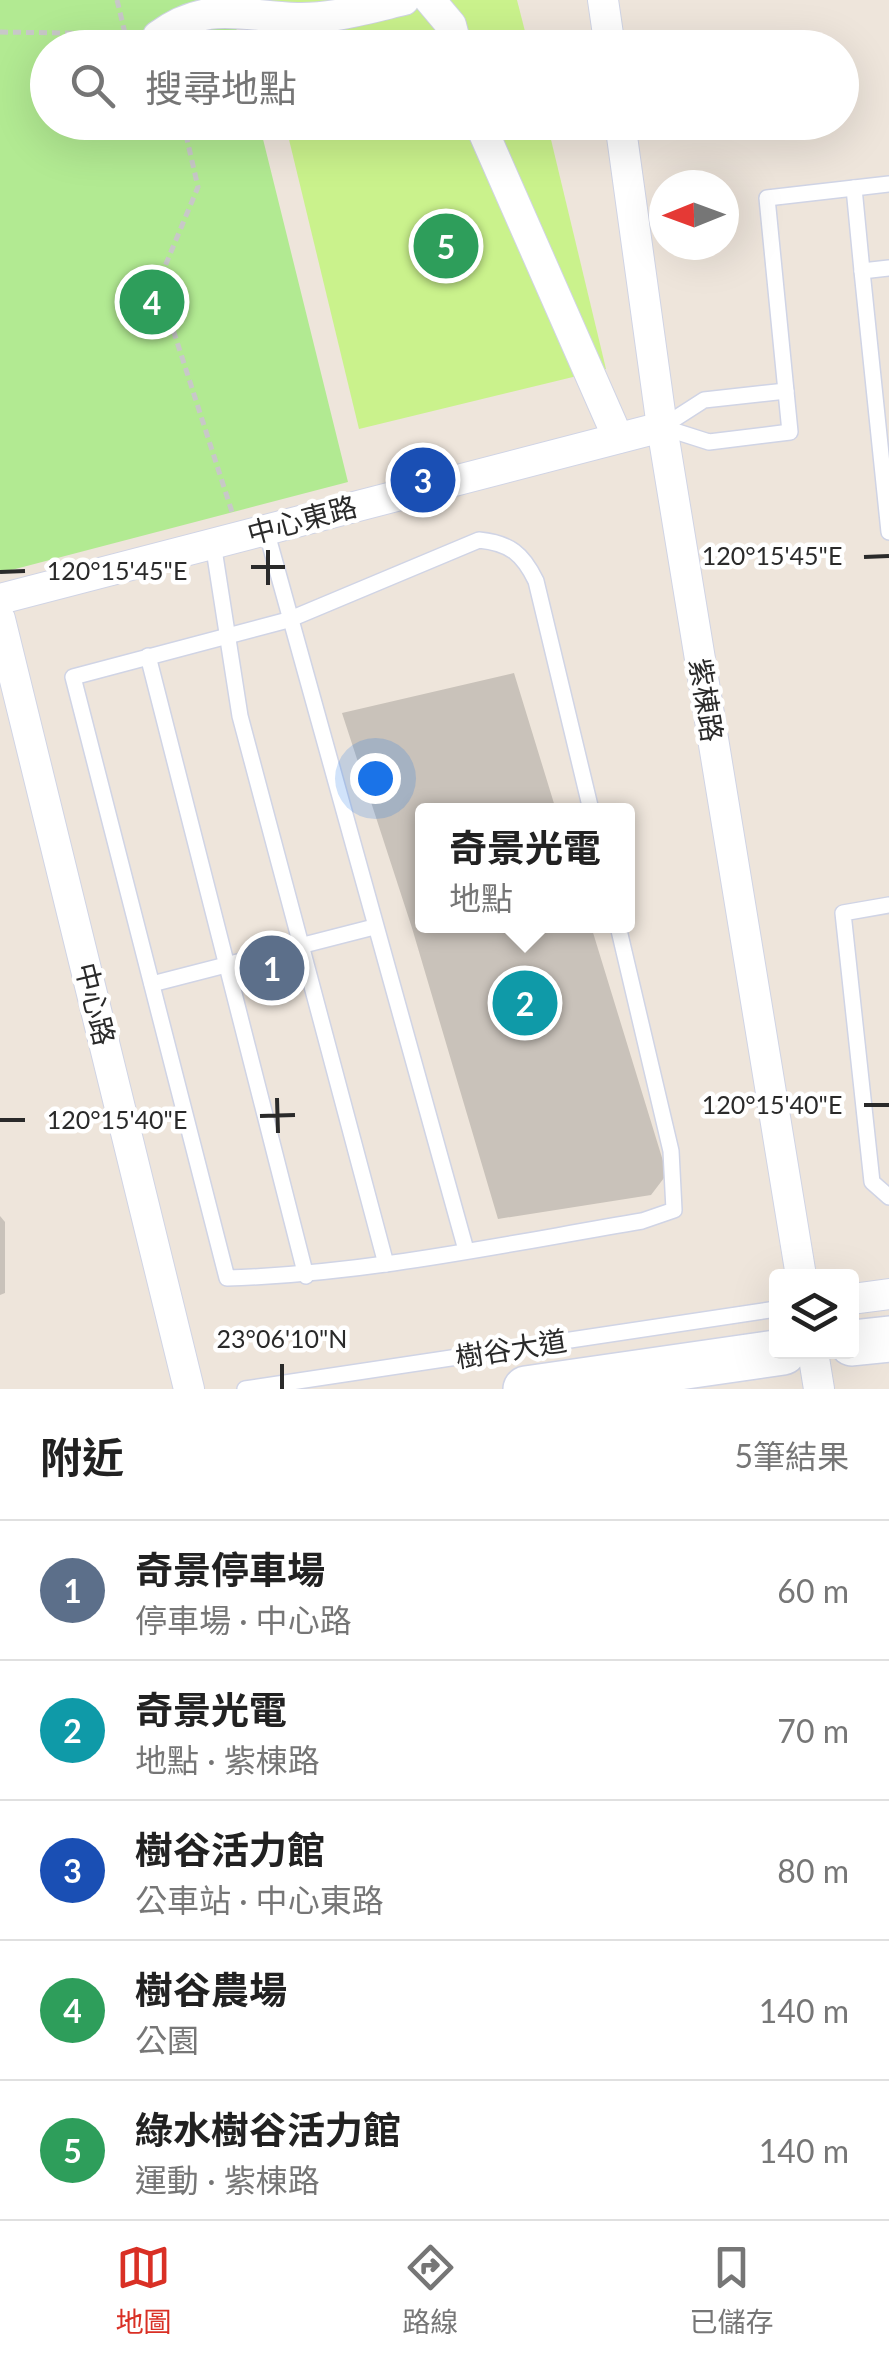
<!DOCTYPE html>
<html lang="zh-TW">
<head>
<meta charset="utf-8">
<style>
	:root { --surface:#fff; --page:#f6f6f6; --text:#222; --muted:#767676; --line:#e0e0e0; --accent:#d93025 }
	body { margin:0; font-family:Lato,"Noto Sans TC",sans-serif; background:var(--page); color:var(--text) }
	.controls { position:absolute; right:30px; bottom:30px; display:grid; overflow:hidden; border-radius:10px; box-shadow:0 10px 40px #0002 }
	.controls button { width:90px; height:90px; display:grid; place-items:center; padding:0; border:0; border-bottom:2px solid var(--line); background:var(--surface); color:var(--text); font:50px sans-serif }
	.compass { position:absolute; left:649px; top:170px; width:90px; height:90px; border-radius:50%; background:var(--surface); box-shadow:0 10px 40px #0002; rotate:269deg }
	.you { position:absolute; left:375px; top:778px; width:35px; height:35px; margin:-25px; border:8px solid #fff; border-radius:50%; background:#1a73e8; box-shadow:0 0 0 15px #1a73e833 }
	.badge { display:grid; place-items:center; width:65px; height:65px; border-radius:50%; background:var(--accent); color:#fff; font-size:32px; font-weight:700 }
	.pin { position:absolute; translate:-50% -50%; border:5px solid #fff; box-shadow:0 2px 10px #0006 }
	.popup { position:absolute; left:415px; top:803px; width:220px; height:130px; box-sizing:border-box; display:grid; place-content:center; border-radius:10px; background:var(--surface); filter:drop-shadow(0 2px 8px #0005); font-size:32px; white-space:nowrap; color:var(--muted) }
	.popup b { font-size:38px; color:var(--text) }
	.popup::after { content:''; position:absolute; left:50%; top:100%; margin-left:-20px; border:20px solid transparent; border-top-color:var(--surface) }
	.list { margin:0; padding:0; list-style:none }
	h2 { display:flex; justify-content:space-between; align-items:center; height:130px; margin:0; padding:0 40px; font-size:42px }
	h2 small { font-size:32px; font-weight:400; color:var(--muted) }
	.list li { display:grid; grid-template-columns:65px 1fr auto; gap:30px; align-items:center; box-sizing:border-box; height:140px; padding:0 40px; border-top:2px solid var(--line) }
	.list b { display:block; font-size:38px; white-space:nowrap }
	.list p { margin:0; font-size:32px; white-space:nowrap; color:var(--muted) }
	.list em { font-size:32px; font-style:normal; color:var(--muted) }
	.icon { flex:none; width:55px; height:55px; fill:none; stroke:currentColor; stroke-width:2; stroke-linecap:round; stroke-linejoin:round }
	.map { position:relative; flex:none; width:889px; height:1389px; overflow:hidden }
	.search { position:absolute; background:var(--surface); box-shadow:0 10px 40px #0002; left:30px; right:30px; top:30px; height:110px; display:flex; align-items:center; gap:25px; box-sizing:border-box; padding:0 35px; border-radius:55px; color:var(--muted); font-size:38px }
	.sheet { height:830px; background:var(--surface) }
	nav { display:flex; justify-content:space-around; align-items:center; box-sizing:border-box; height:140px; border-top:2px solid var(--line); background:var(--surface); font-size:28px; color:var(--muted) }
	nav a { display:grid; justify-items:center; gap:5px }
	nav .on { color:var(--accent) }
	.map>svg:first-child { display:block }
	.green { fill:#b2ea92 }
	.pitch { fill:#caf28c }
	.building { fill:#c9c2ba }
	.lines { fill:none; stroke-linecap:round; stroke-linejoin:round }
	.lane-casing { stroke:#d0d4e5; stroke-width:18 }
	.street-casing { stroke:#d0d4e5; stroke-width:32 }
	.secondary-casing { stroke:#d0d4e5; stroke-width:48 }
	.path { stroke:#c8c8c8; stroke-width:5; stroke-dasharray:8 5; stroke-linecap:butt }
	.lane { stroke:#fff; stroke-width:15 }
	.street { stroke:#fff; stroke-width:30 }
	.secondary { stroke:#fff; stroke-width:45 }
	.ticks { fill:none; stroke:#2a2a2a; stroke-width:4 }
	.labels { text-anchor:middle; stroke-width:9; stroke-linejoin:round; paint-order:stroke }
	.street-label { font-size:28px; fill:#2a2a2a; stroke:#fff }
	.ticks-label { font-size:25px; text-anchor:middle; fill:#2a2a2a; stroke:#fff; stroke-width:9; stroke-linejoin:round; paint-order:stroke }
</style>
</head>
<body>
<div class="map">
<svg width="889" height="1389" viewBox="0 0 889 1389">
	<rect width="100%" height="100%" fill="#eee5db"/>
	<path class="green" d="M0,0H229L241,47L48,48V122L259,123L348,482L0,573Z"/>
	<g class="pitch">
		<path d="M256,0H517L529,47H267Z"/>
		<path d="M285,123H547L606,369L359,429Z"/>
	</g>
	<g class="building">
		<path d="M514,673L556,810H422V926H591L667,1174L651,1195L498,1219L412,928L342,713Z"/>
		<path d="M0,1216L5,1222V1293L0,1295Z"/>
	</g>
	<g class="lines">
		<defs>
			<g id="lane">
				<path d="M889,268L862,271L889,532"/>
				<path d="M862,271L854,188L889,184"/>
				<path d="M662,427L709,442L790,432L767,198L854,188"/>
				<path d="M662,427L704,400L786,391"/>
				<path d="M266,530L466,1250"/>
				<path d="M213,543L240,716L386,1264"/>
				<path d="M148,656L306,1276"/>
				<path d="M591,810L536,581C523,554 510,543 479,540L288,620L73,677L227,1278C367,1274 505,1244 642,1221L674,1210L671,1151L618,926"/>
				<path d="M889,905L843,913L872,1182L889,1197"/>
				<path d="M152,984L374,927"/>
				<path d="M245,1389L776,1309"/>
			</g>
			<g id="street">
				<path d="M430,0L451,25L457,48"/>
				<path d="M603,0L610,48"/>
				<path d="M166,48L158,36C207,0 240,16 297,18C332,19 370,8 404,0"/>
				<path d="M479,122L618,438"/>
				<path d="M620,122L662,427L801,1276"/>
				<path d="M0,599L662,427"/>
				<path d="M0,619L189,1389"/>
				<path d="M852,1299L889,1294"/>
				<path d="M813,1352L819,1389"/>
			</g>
			<g id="secondary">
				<path d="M852,1343L889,1339"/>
				<path d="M526,1389L783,1352"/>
			</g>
		</defs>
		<use href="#lane" class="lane-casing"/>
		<use href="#street" class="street-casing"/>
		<use href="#secondary" class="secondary-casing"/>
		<g class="path">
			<path d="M117,0L125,33"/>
			<path d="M0,32L125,34"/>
			<path d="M183,122L198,187L158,283L232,512"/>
		</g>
		<use href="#lane" class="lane"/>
		<use href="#street" class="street"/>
		<use href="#secondary" class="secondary"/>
	</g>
	<path class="ticks" d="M268,550V585M864,557L889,556M251,567H285M0,572L25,571M277,1098L278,1133M864,1105H889M260,1116L295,1115M0,1120H25M282,1364V1389"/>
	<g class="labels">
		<g class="street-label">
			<text transform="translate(302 520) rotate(-15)" y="10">中心東路</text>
			<text transform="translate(706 700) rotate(81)" y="10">紫棟路</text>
			<text transform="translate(95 1004) rotate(76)" y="10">中心路</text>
			<text transform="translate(511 1349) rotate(-9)" y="10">樹谷大道</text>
		</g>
	</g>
	<g class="ticks-label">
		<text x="772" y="565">120°15'45"E</text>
		<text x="117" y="580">120°15'45"E</text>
		<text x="772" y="1114">120°15'40"E</text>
		<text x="117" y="1129">120°15'40"E</text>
		<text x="282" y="1348">23°06'10"N</text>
	</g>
</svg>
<div class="controls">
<button><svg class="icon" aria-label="layers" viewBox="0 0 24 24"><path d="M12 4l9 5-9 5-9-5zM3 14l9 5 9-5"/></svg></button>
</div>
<svg class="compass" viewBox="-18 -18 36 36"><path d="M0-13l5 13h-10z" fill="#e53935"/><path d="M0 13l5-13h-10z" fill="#767676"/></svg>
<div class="you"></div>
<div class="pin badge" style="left:272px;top:968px;background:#5c6f8a">1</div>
<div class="pin badge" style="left:525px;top:1003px;background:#0f9aa8">2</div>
<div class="popup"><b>奇景光電</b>地點</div>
<div class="pin badge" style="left:423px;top:480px;background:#1a4fb4">3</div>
<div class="pin badge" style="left:152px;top:302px;background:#2e9e5b">4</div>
<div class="pin badge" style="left:446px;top:246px;background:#2e9e5b">5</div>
<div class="search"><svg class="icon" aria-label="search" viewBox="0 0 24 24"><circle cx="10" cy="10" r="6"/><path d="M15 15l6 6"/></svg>搜尋地點</div>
</div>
<section class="sheet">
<h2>附近<small>5筆結果</small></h2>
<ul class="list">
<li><span class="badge" style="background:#5c6f8a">1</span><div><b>奇景停車場</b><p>停車場 · 中心路</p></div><em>60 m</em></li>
<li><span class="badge" style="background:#0f9aa8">2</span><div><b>奇景光電</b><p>地點 · 紫棟路</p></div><em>70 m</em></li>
<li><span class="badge" style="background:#1a4fb4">3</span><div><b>樹谷活力館</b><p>公車站 · 中心東路</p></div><em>80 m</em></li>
<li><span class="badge" style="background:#2e9e5b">4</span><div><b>樹谷農場</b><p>公園</p></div><em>140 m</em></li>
<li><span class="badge" style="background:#2e9e5b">5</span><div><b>綠水樹谷活力館</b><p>運動 · 紫棟路</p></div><em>140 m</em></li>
</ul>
</section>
<nav>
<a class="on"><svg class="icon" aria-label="map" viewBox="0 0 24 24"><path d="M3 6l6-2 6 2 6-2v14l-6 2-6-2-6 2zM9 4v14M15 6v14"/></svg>地圖</a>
<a><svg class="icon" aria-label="directions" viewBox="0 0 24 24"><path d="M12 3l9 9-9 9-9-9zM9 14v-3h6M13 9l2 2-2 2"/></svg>路線</a>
<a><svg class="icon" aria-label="saved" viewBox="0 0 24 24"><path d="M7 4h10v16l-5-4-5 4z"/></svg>已儲存</a>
</nav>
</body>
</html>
